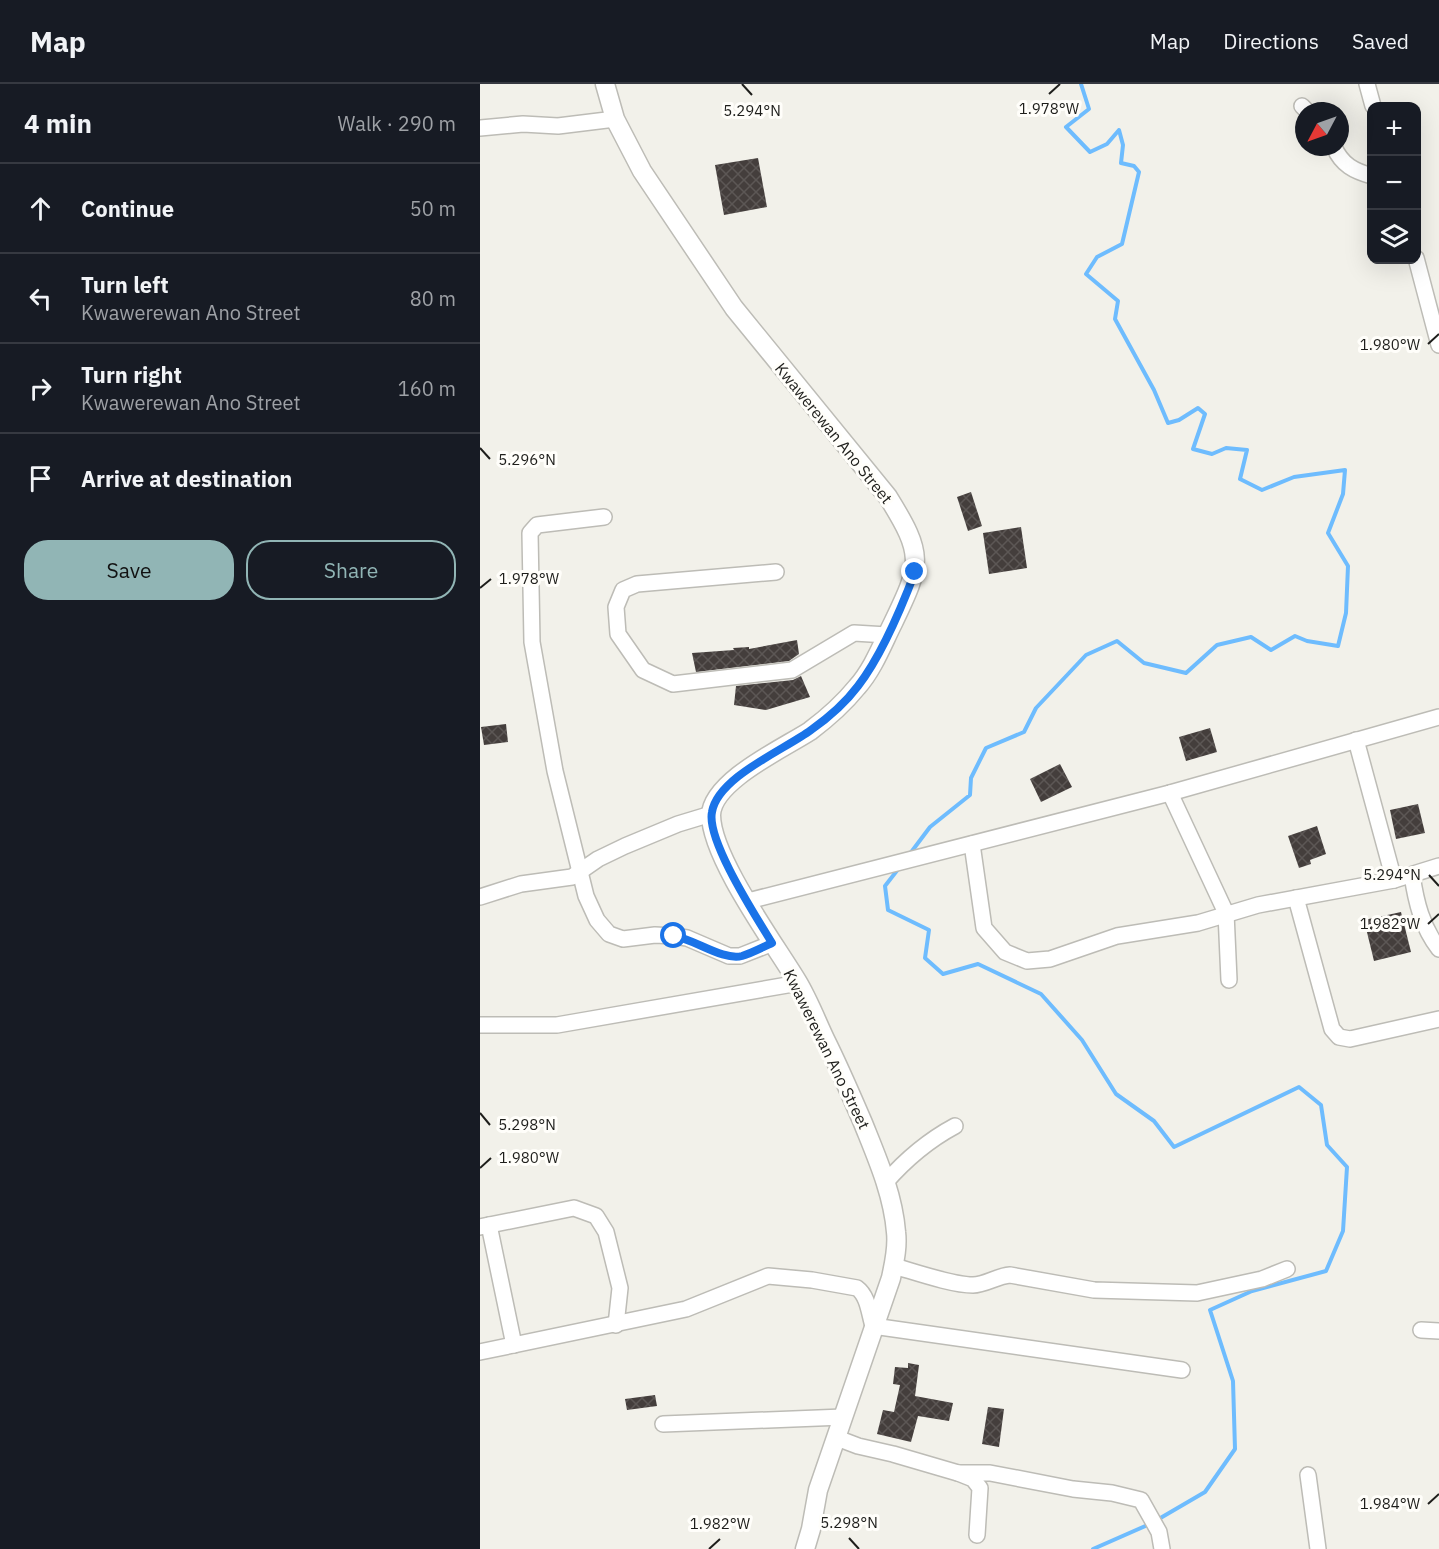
<!DOCTYPE html>
<html lang="en">
<head>
<meta charset="utf-8">
<style>
	:root { --surface:#171b24; --page:#242831; --text:#f1f3f6; --muted:#9ea1a6; --line:#363941; --accent:#91b5b5 }
	body { margin:0; font-family:"IBM Plex Sans",sans-serif; background:var(--page); color:var(--text) }
	.controls { position:absolute; right:18px; top:18px; display:grid; overflow:hidden; border-radius:12px; box-shadow:0 6px 24px #0002 }
	.controls button { width:54px; height:54px; display:grid; place-items:center; padding:0; border:0; border-bottom:2px solid var(--line); background:var(--surface); color:var(--text); font:30px sans-serif }
	.compass { position:absolute; left:815px; top:18px; width:54px; height:54px; border-radius:50%; background:var(--surface); box-shadow:0 6px 24px #0002; rotate:229deg }
	.stop { position:absolute; width:18px; height:18px; margin:-14px; border:4px solid #1a73e8; border-radius:50%; background:#fff }
	.stop.end { background:#1a73e8; border-color:#fff; box-shadow:0 2px 6px #0008 }
	.list { margin:0; padding:0; list-style:none }
	h2 { display:flex; justify-content:space-between; align-items:center; height:78px; margin:0; padding:0 24px; font-size:26px }
	h2 small { font-size:20px; font-weight:400; color:var(--muted) }
	.list li { display:grid; grid-template-columns:39px 1fr auto; gap:18px; align-items:center; box-sizing:border-box; height:90px; padding:0 24px; border-top:2px solid var(--line) }
	.list b { display:block; font-size:22px; white-space:nowrap }
	.list p { margin:0; font-size:20px; white-space:nowrap; color:var(--muted) }
	.list em { font-size:20px; font-style:normal; color:var(--muted) }
	.actions { display:flex; gap:12px; padding:18px 24px }
	.actions a { flex:1; padding:14px 0; border:2px solid var(--accent); border-radius:24px; text-align:center; font-size:21px; color:var(--accent) }
	.actions .main { background:var(--accent); color:#111 }
	.icon { flex:none; width:33px; height:33px; fill:none; stroke:currentColor; stroke-width:2; stroke-linecap:round; stroke-linejoin:round }
	.map { position:relative; flex:none; width:959px; height:1465px; overflow:hidden }
	header { display:flex; align-items:center; gap:36px; box-sizing:border-box; height:84px; padding:0 30px; background:var(--surface); border-bottom:2px solid var(--line) }
	header strong { font-size:28px }
	nav { display:flex; gap:33px; margin-inline-start:auto; font-size:21px }
	main { display:flex }
	aside { flex:1; background:var(--surface) }
	.map>svg:first-child { display:block }
	.lines { fill:none; stroke-linecap:round; stroke-linejoin:round }
	.stream { stroke:#6ebcfe; stroke-width:4 }
	.building { fill:url(#building-cross-hatch) }
	.minor-casing { stroke:#bdbcb6; stroke-width:18 }
	.tertiary-casing { stroke:#bdbcb6; stroke-width:21 }
	.minor { stroke:#fff; stroke-width:15 }
	.tertiary { stroke:#fff; stroke-width:18 }
	.route { stroke:#1a73e8; stroke-width:8 }
	.ticks { fill:none; stroke:#1e1e1b; stroke-width:2 }
	.labels { text-anchor:middle; stroke-width:6; stroke-linejoin:round; paint-order:stroke }
	.street-label { font-size:16px; fill:#1e1e1b; stroke:#fffefa }
	.ticks-label { font-size:15px; text-anchor:middle; fill:#1e1e1b; stroke:#fffefa; stroke-width:6; stroke-linejoin:round; paint-order:stroke }
</style>
</head>
<body>
<header>
<strong>Map</strong>
<nav><a>Map</a><a>Directions</a><a>Saved</a></nav>
</header>
<main>
<aside>
<h2>4 min<small>Walk · 290 m</small></h2>
<ul class="list">
<li><svg class="icon" aria-label="ahead" viewBox="0 0 24 24"><path d="M12 20V5M6 11l6-6 6 6"/></svg><div><b>Continue</b></div><em>50 m</em></li>
<li><svg class="icon" aria-label="left" viewBox="0 0 24 24"><path d="M17 20v-9H6M10 6l-5 5 5 5"/></svg><div><b>Turn left</b><p>Kwawerewan Ano Street</p></div><em>80 m</em></li>
<li><svg class="icon" aria-label="right" viewBox="0 0 24 24"><path d="M7 20v-9h11M14 6l5 5-5 5"/></svg><div><b>Turn right</b><p>Kwawerewan Ano Street</p></div><em>160 m</em></li>
<li><svg class="icon" aria-label="arrive" viewBox="0 0 24 24"><path d="M6 21V4h12l-3 4 3 4H6"/></svg><div><b>Arrive at destination</b></div></li>
</ul>
<div class="actions"><a class="main">Save</a><a>Share</a></div>
</aside>
<div class="map">
<svg width="959" height="1465" viewBox="0 0 959 1465">
	<defs>
		<pattern id="building-cross-hatch" width="8" height="8" patternUnits="userSpaceOnUse" patternTransform="scale(1.5)"><rect width="8" height="8" fill="#443e3c"/><path d="M0 0l8 8M0 8l8-8" fill="none" stroke="#5c5755"/></pattern>
	</defs>
	<rect width="100%" height="100%" fill="#f2f1ea"/>
	<g class="lines">
		<g class="stream">
			<path d="M429,771L450,743L490,711L491,694L506,664L544,648L556,624L606,571L637,557L664,579L706,589L737,561L771,553L791,566L815,552L827,557L858,562L866,529L868,482L848,449L863,410L865,386L814,393L782,406L760,395L767,366L746,364L732,370L713,365L725,330L718,324L699,336L688,339L674,306L635,235L638,217L606,190L617,173L642,160L659,88L654,82L641,79L643,61L639,46L627,60L610,68L586,43L609,25L601,0"/>
			<path d="M419,784L405,802L408,826L449,846L445,874L463,890L498,880L561,910L602,956L636,1010L674,1037L694,1063L819,1003L841,1021L847,1061L867,1083L863,1147L846,1187L772,1207L730,1226L753,1297L755,1365L725,1408L677,1436"/>
			<path d="M613,1465L670,1440"/>
		</g>
	</g>
	<g class="building">
		<path d="M278,74L287,123L244,131L235,81Z"/>
		<path d="M491,408L502,442L488,447L477,413Z"/>
		<path d="M541,443L547,484L509,490L503,449Z"/>
		<path d="M317,556L319,570L309,577L216,588L212,569L254,566L253,564L269,563V565Z"/>
		<path d="M321,592L330,613L286,626L254,621L256,602L313,596Z"/>
		<path d="M26,640L28,658L4,661L1,643Z"/>
		<path d="M730,644L737,668L706,677L699,653Z"/>
		<path d="M580,680L592,703L561,718L550,695Z"/>
		<path d="M938,720L945,749L916,755L910,726Z"/>
		<path d="M837,742L846,770L830,776L831,780L819,784L808,752Z"/>
		<path d="M921,828L931,868L894,877L884,836Z"/>
		<path d="M428,1279L439,1281L435,1312L473,1319L469,1337L438,1332L431,1358L397,1350L403,1326L414,1328L420,1301L413,1300L415,1283L428,1284Z"/>
		<path d="M175,1311L177,1322L147,1326L145,1315Z"/>
		<path d="M508,1323L524,1325L519,1363L502,1360Z"/>
	</g>
	<g class="lines">
		<defs>
			<g id="minor">
				<path d="M887,0L893,22"/>
				<path d="M822,22L827,27"/>
				<path d="M0,44L43,40L78,42L135,35"/>
				<path d="M854,63C862,81 874,87 892,92"/>
				<path d="M936,174L959,261"/>
				<path d="M124,433L57,441L50,449L52,558L75,687L106,812L117,836L129,850L143,855L175,851L194,852L207,854L249,872H260L293,859"/>
				<path d="M296,488L157,500L143,506L136,523L138,550L163,586L193,600L312,586L374,549L407,551"/>
				<path d="M876,656L914,796"/>
				<path d="M690,709L746,829L749,896"/>
				<path d="M492,760L504,844L525,868L547,877L570,875L637,852L718,839L778,821L914,796L959,782"/>
				<path d="M932,791C936,818 942,843 959,865"/>
				<path d="M0,813L41,800L92,793L118,775L145,762L198,740L231,730"/>
				<path d="M816,814L852,945L859,953L870,955L959,935"/>
				<path d="M268,817L690,709L959,633"/>
				<path d="M0,941H77L319,899"/>
				<path d="M405,1099C426,1075 447,1057 475,1042"/>
				<path d="M9,1141L34,1261"/>
				<path d="M0,1143L94,1124L116,1132L126,1148L140,1204L136,1241"/>
				<path d="M414,1182C435,1188 472,1201 493,1201C505,1201 517,1192 530,1191L614,1206L717,1209L782,1195L807,1185"/>
				<path d="M941,1246L959,1247"/>
				<path d="M0,1268L206,1225L288,1192L332,1196L377,1204C388,1212 389,1229 393,1242L702,1286"/>
				<path d="M183,1340L363,1333"/>
				<path d="M357,1354L378,1362L413,1370L478,1389L493,1395L500,1404L497,1451"/>
				<path d="M478,1389H510L593,1405L632,1409L661,1416L679,1448L682,1465"/>
				<path d="M828,1391L838,1465"/>
			</g>
			<path id="tertiary" d="M125,0L135,35L162,87L254,224L408,413C444,471 442,479 413,539C402,561 393,585 377,603C364,619 346,635 330,647C304,664 232,697 231,731C231,773 294,859 317,897C328,915 336,936 345,955C359,983 371,1011 383,1039C397,1074 413,1110 416,1148C418,1164 414,1179 411,1194L338,1406L331,1445L325,1465"/>
		</defs>
		<use href="#minor" class="minor-casing"/>
		<use href="#tertiary" class="tertiary-casing"/>
		<use href="#minor" class="minor"/>
		<use href="#tertiary" class="tertiary"/>
	</g>
	<g class="lines">
		<path class="route" d="M194,852C214,855 243,877 262,872C272,869 283,863 292,859C277,834 226,756 232,728C238,693 304,666 331,646C348,634 366,618 378,602C402,571 421,525 435,488"/>
	</g>
	<path class="ticks" d="M262,0L272,11M569,10L580,0M948,260L959,250M0,364L10,375M0,504L11,495M949,791L959,802M948,840L959,830M0,1029L10,1041M0,1084L11,1074M948,1420L959,1410M369,1454L379,1465M229,1465L240,1455"/>
	<g class="labels">
		<g class="street-label">
			<text transform="translate(354 349) rotate(51)" y="6">Kwawerewan Ano Street</text>
			<text transform="translate(347 965) rotate(64)" y="6">Kwawerewan Ano Street</text>
		</g>
	</g>
	<g class="ticks-label">
		<text x="569" y="30">1.978°W</text>
		<text x="272" y="32">5.294°N</text>
		<text x="910" y="266">1.980°W</text>
		<text x="47" y="381">5.296°N</text>
		<text x="49" y="500">1.978°W</text>
		<text x="912" y="796">5.294°N</text>
		<text x="910" y="845">1.982°W</text>
		<text x="47" y="1046">5.298°N</text>
		<text x="49" y="1079">1.980°W</text>
		<text x="910" y="1425">1.984°W</text>
		<text x="369" y="1444">5.298°N</text>
		<text x="240" y="1445">1.982°W</text>
	</g>
</svg>
<div class="controls">
<button>+</button>
<button>−</button>
<button><svg class="icon" aria-label="layers" viewBox="0 0 24 24"><path d="M12 4l9 5-9 5-9-5zM3 14l9 5 9-5"/></svg></button>
</div>
<svg class="compass" viewBox="-18 -18 36 36"><path d="M0-13l5 13h-10z" fill="#e53935"/><path d="M0 13l5-13h-10z" fill="#9ea1a6"/></svg>
<div class="stop" style="left:194px;top:852px"></div>
<div class="stop end" style="left:435px;top:488px"></div>
</div>
</main>
</body>
</html>
